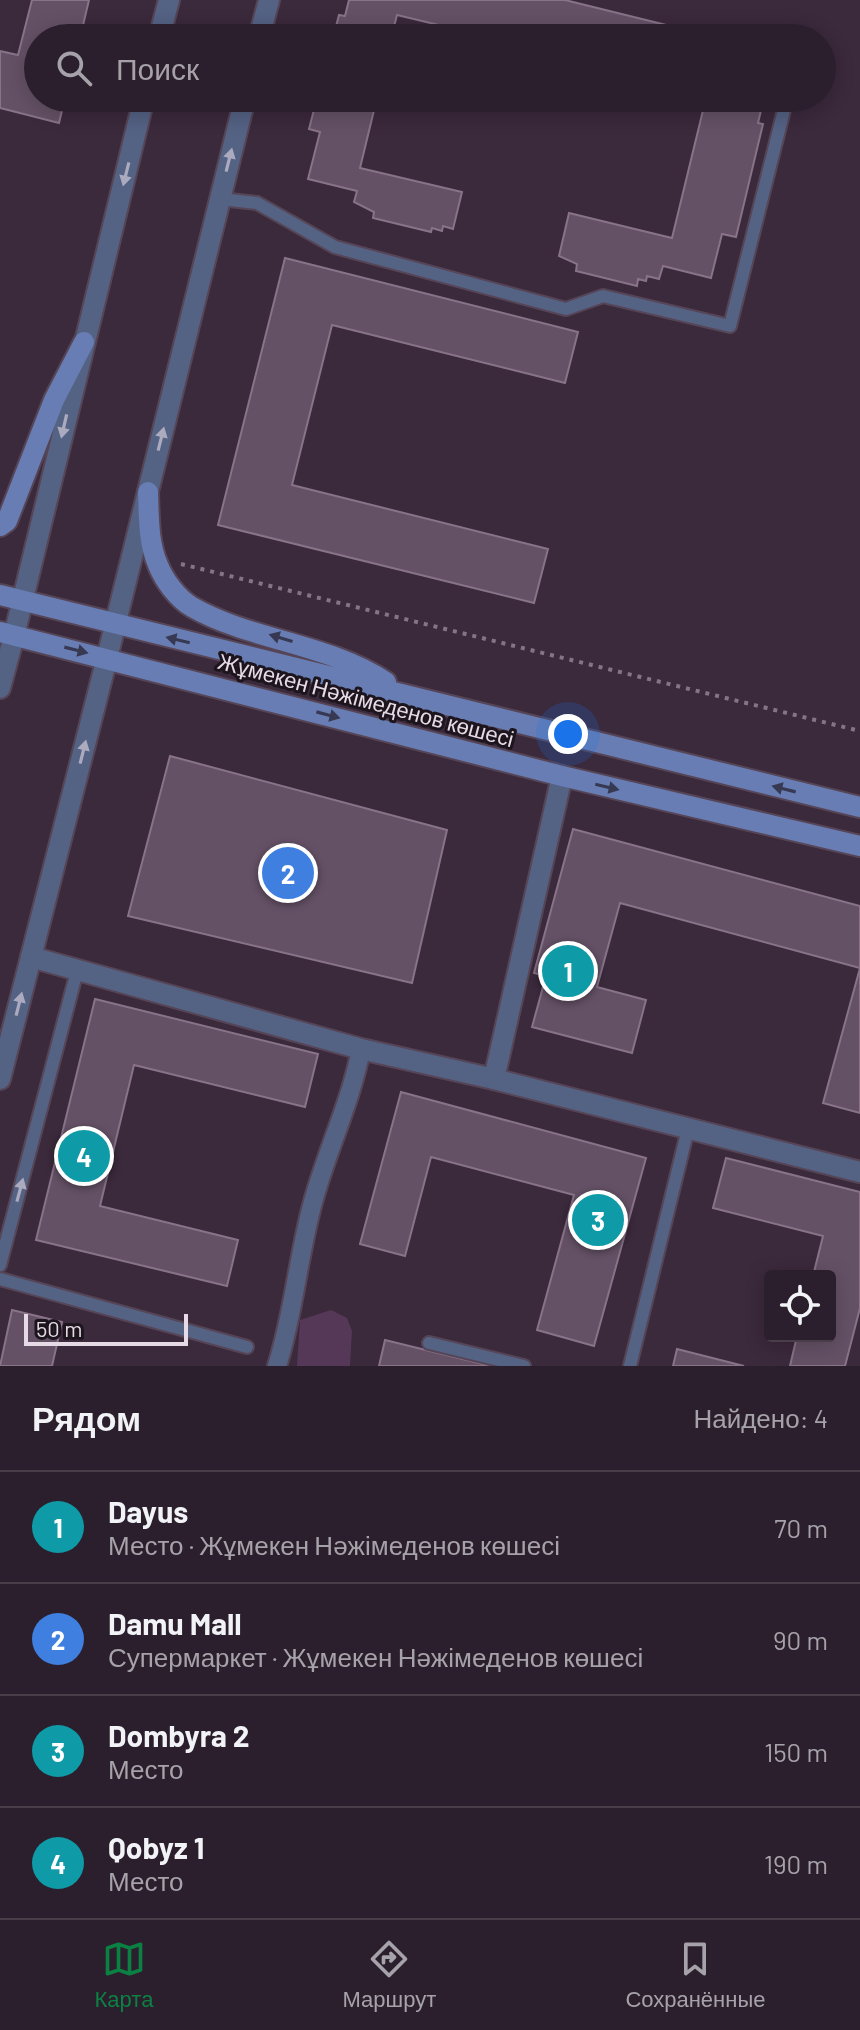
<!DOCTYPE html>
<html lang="ru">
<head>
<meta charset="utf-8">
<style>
	:root { --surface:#2c1f2d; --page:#342735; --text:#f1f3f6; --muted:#a6a2aa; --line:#483d49; --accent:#0b8043 }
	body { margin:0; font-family:Barlow,sans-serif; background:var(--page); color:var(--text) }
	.controls { position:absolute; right:24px; bottom:24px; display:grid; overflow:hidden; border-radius:8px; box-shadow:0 4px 20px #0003 }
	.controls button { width:72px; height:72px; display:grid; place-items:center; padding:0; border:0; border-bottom:2px solid var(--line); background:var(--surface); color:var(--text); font:40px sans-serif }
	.scale { position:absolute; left:24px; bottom:20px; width:164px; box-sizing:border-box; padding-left:8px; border:4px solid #e6dae6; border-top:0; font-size:22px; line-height:28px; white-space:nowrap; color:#e6dae6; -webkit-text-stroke:6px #1d151e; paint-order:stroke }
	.you { position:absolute; left:568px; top:734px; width:28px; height:28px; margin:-20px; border:6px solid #fff; border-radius:50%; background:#1a73e8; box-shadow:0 0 0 12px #1a73e833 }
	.badge { display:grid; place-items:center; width:52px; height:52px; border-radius:50%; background:var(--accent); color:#fff; font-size:26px; font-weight:700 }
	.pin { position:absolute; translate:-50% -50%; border:4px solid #fff; box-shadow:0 2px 8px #0006 }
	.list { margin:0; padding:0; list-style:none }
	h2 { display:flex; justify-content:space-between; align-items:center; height:104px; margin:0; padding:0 32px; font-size:34px }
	h2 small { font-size:26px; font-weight:400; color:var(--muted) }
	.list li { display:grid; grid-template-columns:52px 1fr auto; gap:24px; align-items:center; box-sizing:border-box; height:112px; padding:0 32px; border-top:2px solid var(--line) }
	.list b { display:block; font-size:30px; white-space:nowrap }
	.list p { margin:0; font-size:26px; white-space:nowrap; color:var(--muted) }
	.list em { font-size:26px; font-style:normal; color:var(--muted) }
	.icon { flex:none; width:44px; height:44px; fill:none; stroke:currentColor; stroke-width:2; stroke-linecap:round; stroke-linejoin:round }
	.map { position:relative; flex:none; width:860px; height:1366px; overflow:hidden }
	.search { position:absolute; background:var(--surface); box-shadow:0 4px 20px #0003; left:24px; right:24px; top:24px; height:88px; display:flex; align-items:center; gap:20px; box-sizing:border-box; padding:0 28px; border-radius:44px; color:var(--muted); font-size:30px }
	.sheet { height:552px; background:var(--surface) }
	nav { display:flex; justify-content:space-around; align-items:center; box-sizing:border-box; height:112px; border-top:2px solid var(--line); background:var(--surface); font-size:22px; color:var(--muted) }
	nav a { display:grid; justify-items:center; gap:4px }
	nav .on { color:var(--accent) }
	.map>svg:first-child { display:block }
	.green { fill:#553857 }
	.building { fill:#655166; stroke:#887389; stroke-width:2 }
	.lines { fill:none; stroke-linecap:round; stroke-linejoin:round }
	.service-casing { stroke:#564557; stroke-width:16 }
	.pedestrian-casing { stroke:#564557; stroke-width:22 }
	.minor-casing { stroke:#564557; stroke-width:24 }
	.tertiary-casing { stroke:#564557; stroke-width:24 }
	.secondary-casing { stroke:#564557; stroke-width:24 }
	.path { stroke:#847585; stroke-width:4; stroke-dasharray:4 6; stroke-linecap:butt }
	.service { stroke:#546284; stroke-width:12 }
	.pedestrian { stroke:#546284; stroke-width:18 }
	.minor { stroke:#546284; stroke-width:20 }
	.tertiary { stroke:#546284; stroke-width:20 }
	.secondary { stroke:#677db3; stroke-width:20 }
	.oneway { fill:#acaabf }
	.oneway2 { fill:#373952 }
	.labels { text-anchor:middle; stroke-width:6; stroke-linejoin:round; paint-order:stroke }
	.street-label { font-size:22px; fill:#e6dae6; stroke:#1d151e }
</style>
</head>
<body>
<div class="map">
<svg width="860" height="1366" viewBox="0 0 860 1366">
	<rect width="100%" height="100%" fill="#3b293c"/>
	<path class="green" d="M331,1310L347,1318L352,1331L350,1366H297L300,1320Z"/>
	<g class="building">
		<path d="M32,0H89L80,38H38V98H65L59,123L0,108V51L18,55Z"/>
		<path d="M349,0H565L719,38H493L397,15L391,38H333L339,15L345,16Z"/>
		<path d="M317,98H377L360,168L462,192L453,229L443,226L442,231L432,228L431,232L373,218L374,212L354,202L357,191L308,179L320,132L309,129Z"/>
		<path d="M706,98H764L758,123L763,124L736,237L722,234L711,278L663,266L659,279L647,276L646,281L638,279L637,286L576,271L577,264L559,256L569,213L672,238Z"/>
		<path d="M285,258L578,332L565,383L332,325L292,485L548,549L534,603L218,525Z"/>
		<path d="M170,756L447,830L412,983L128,916Z"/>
		<path d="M573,829L860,906V1113L823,1103L860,968L620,903L597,987L646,1000L632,1053L532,1027L546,976L534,973Z"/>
		<path d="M95,999L318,1054L305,1107L134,1065L100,1206L238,1240L227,1286L36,1240Z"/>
		<path d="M401,1092L646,1158L594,1346L537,1330L574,1195L431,1157L405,1256L360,1244Z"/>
		<path d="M726,1158L860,1192V1308L845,1366H790L797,1336H830V1276H813L823,1236L713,1208Z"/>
		<path d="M12,1310L62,1322L52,1366H0Z"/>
		<path d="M385,1340L491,1366H379Z"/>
		<path d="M677,1349L744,1366H673Z"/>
	</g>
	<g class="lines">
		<defs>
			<g id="service">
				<path d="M803,38V36"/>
				<path d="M220,199L257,203L335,247L566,309L603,296L730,326L787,98"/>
				<path d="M0,1265L77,971"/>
				<path d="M0,1279L247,1347"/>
				<path d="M429,1343L524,1366"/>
				<path d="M630,1366L688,1129"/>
			</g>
			<path id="pedestrian" d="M277,1366C294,1313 298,1256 313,1202C327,1150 351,1102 361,1049"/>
			<g id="minor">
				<path d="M0,688L14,636"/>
				<path d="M31,957L361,1049L494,1079L562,776"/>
				<path d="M0,1079L107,658"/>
				<path d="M494,1079L860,1172"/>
			</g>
			<g id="tertiary">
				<path d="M159,38L169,0"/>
				<path d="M259,38L269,0"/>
				<path d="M14,636L144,98"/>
				<path d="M107,658L245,98"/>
			</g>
			<g id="secondary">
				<path d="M148,492C149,517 148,542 158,565C164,580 177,598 192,607C252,641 327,643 386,682"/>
				<path d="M0,526L7,521L54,400L84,342"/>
				<path d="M0,595L860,807"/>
				<path d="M0,632L562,776L860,846"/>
			</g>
		</defs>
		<use href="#service" class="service-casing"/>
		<use href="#pedestrian" class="pedestrian-casing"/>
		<use href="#minor" class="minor-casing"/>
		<use href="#tertiary" class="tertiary-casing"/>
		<use href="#secondary" class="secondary-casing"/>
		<path class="path" d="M181,564L860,731"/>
		<use href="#service" class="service"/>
		<use href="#pedestrian" class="pedestrian"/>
		<use href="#minor" class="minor"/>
		<use href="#tertiary" class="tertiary"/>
		<use href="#secondary" class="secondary"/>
	</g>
	<defs><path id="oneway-solid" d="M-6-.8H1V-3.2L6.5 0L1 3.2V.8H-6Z" transform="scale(2)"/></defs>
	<g class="oneway">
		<use href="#oneway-solid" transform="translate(229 160) rotate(-76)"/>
		<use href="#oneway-solid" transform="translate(126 174) rotate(104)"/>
		<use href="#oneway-solid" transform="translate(64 426) rotate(103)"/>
		<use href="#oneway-solid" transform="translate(161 439) rotate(-76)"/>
		<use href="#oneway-solid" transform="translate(83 752) rotate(-76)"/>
		<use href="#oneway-solid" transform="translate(19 1004) rotate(-76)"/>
		<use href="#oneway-solid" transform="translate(20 1190) rotate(-75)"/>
	</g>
	<g class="oneway2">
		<use href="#oneway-solid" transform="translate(281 638) rotate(-163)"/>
		<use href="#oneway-solid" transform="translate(178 640) rotate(-167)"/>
		<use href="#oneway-solid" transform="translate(76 650) rotate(14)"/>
		<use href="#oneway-solid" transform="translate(328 715) rotate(15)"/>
		<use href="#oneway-solid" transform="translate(607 787) rotate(13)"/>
		<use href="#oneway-solid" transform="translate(784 789) rotate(-166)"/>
	</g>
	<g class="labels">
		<g class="street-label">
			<text transform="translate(366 700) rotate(15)" y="8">Жұмекен Нәжімеденов көшесі</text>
		</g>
	</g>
</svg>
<div class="controls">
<button><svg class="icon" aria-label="locate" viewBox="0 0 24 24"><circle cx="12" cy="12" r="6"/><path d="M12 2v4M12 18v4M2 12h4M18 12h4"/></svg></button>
</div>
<div class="scale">50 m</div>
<div class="you"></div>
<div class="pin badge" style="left:568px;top:971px;background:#0f9aa8">1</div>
<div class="pin badge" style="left:288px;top:873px;background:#3f7fe0">2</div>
<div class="pin badge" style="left:598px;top:1220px;background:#0f9aa8">3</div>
<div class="pin badge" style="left:84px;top:1156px;background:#0f9aa8">4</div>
<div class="search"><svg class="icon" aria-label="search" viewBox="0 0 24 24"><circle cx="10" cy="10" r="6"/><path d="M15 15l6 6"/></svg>Поиск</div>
</div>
<section class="sheet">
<h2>Рядом<small>Найдено: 4</small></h2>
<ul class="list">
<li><span class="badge" style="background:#0f9aa8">1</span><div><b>Dayus</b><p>Место · Жұмекен Нәжімеденов көшесі</p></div><em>70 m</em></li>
<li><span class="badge" style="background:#3f7fe0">2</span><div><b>Damu Mall</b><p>Супермаркет · Жұмекен Нәжімеденов көшесі</p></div><em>90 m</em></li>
<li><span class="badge" style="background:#0f9aa8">3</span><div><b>Dombyra 2</b><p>Место</p></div><em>150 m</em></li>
<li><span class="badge" style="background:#0f9aa8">4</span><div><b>Qobyz 1</b><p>Место</p></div><em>190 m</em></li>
</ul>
</section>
<nav>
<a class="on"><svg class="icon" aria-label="map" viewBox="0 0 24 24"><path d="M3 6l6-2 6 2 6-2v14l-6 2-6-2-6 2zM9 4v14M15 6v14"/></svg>Карта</a>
<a><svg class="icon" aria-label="directions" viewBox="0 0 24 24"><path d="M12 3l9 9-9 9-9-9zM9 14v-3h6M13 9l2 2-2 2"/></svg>Маршрут</a>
<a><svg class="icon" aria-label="saved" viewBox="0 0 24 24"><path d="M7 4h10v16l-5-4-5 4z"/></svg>Сохранённые</a>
</nav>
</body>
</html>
